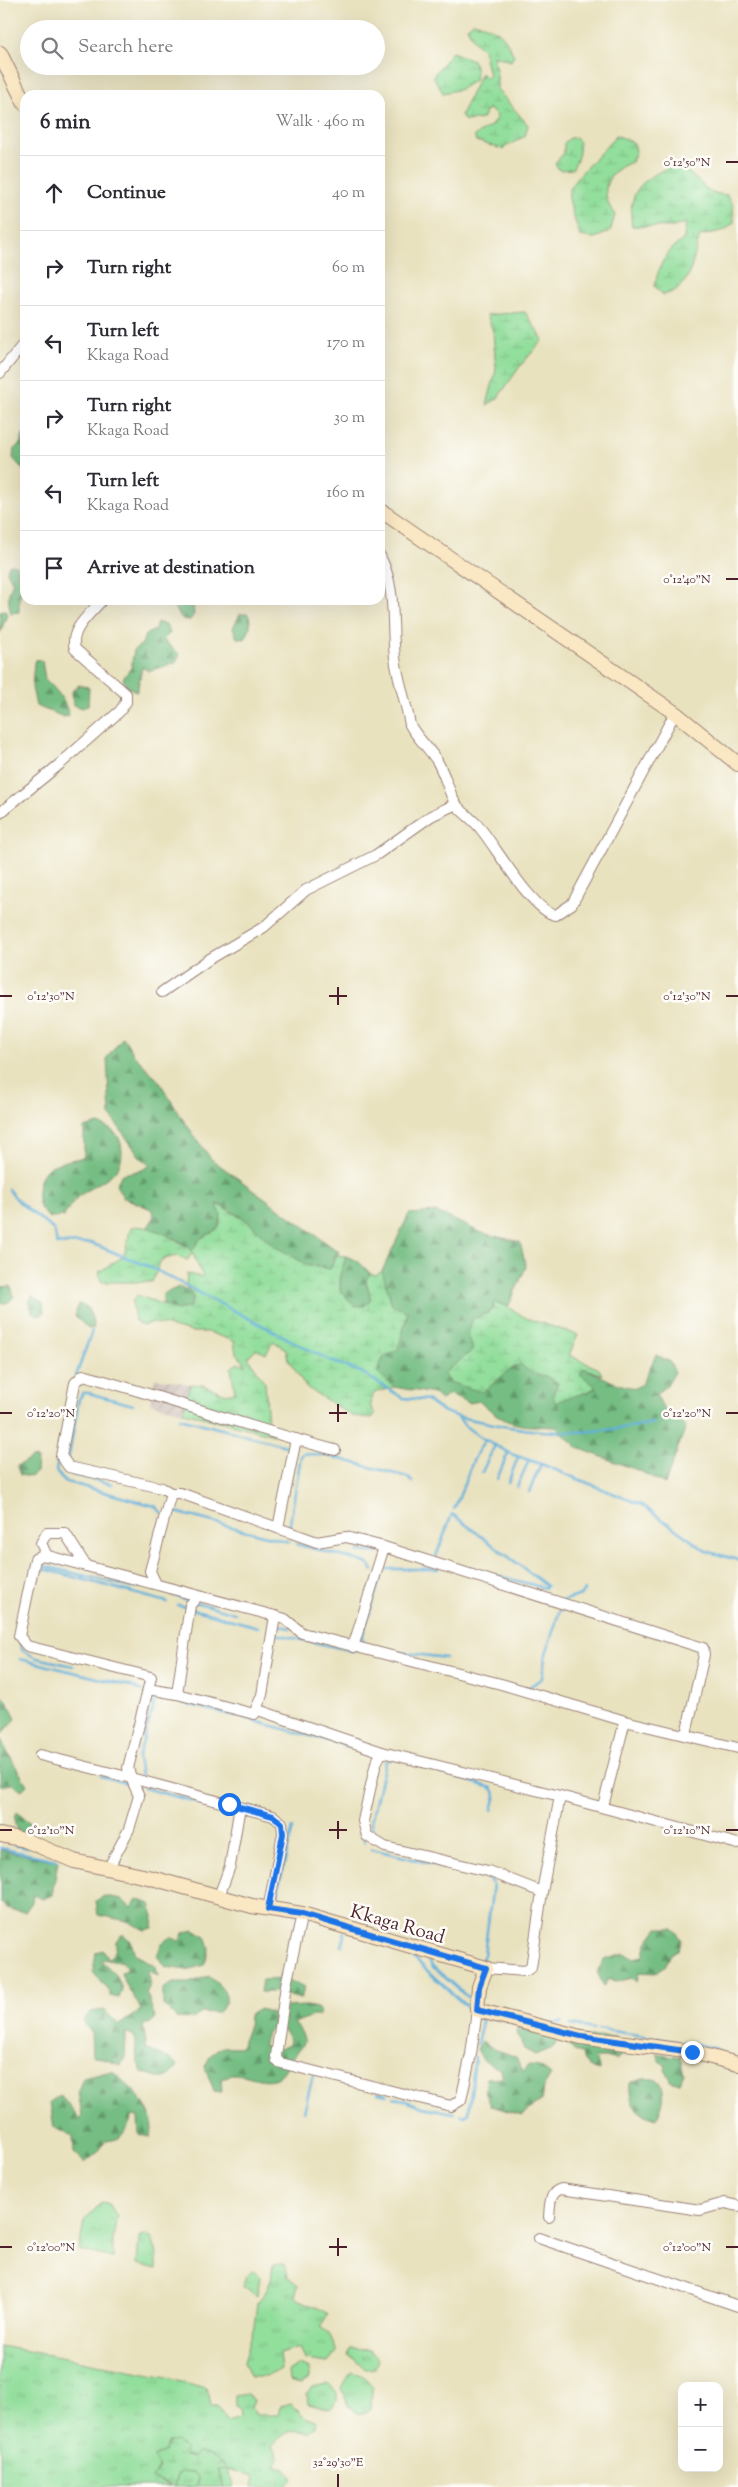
<!DOCTYPE html>
<html lang="en">
<head>
<meta charset="utf-8">
<style>
	:root { --surface:#fff; --page:#f2f2f3; --text:#2b2b33; --muted:#7c7c81; --line:#e1e1e2 }
	body { margin:0; font-family:"Sorts Mill Goudy",serif; background:var(--page); color:var(--text) }
	.controls { position:absolute; right:15px; bottom:15px; display:grid; overflow:hidden; border-radius:10px; box-shadow:0 5px 20px #0002 }
	.controls button { width:45px; height:45px; display:grid; place-items:center; padding:0; border:0; border-bottom:1px solid var(--line); background:var(--surface); color:var(--text); font:25px sans-serif }
	.stop { position:absolute; width:15px; height:15px; margin:-11px; border:4px solid #1a73e8; border-radius:50%; background:#fff }
	.stop.end { background:#1a73e8; border-color:#fff; box-shadow:0 1px 5px #0008 }
	.list { margin:0; padding:0; list-style:none }
	h2 { display:flex; justify-content:space-between; align-items:center; height:65px; margin:0; padding:0 20px; font-size:21px }
	h2 small { font-size:16px; font-weight:400; color:var(--muted) }
	.list li { display:grid; grid-template-columns:32px 1fr auto; gap:15px; align-items:center; box-sizing:border-box; height:75px; padding:0 20px; border-top:1px solid var(--line) }
	.list b { display:block; font-size:19px; white-space:nowrap }
	.list p { margin:0; font-size:16px; white-space:nowrap; color:var(--muted) }
	.list em { font-size:16px; font-style:normal; color:var(--muted) }
	.icon { flex:none; width:28px; height:28px; fill:none; stroke:currentColor; stroke-width:2; stroke-linecap:round; stroke-linejoin:round }
	.map { position:relative; flex:none; width:738px; height:2487px; overflow:hidden }
	.search { position:absolute; background:var(--surface); box-shadow:0 5px 20px #0002; left:20px; top:20px; width:365px; height:55px; display:flex; align-items:center; gap:12px; box-sizing:border-box; padding:0 18px; border-radius:28px; color:var(--muted); font-size:19px }
	.panel { position:absolute; background:var(--surface); box-shadow:0 5px 20px #0002; left:20px; top:90px; width:365px; height:515px; border-radius:15px }
	.map>svg:first-child { display:block }
	.industrial { fill:url(#industrial-furrows) }
	.grass { fill:url(#grass-tufts); stroke:#6e7e63 }
	.forest { fill:url(#forest-firs); stroke:#606e57 }
	.wetland { fill:url(#wetland-marsh); stroke:#6e7e63 }
	.lines { fill:none; stroke-linecap:round; stroke-linejoin:round }
	.stream { stroke:#61b0db; stroke-width:2.5 }
	.street-casing { stroke:#9a8075; stroke-width:12 }
	.secondary-casing { stroke:#9a8075; stroke-width:16 }
	.street { stroke:#fff; stroke-width:10 }
	.secondary { stroke:#fae7c3; stroke-width:14 }
	.route { stroke:#1a73e8; stroke-width:6 }
	.ticks { fill:none; stroke:#4a1f2b; stroke-width:2 }
	.labels { text-anchor:middle; stroke-width:5; stroke-linejoin:round; paint-order:stroke }
	.street-label { font-size:19px; fill:#4a1f2b; stroke:#fdfcf7 }
	.ticks-label { font-size:12px; text-anchor:middle; fill:#4a1f2b; stroke:#fdfcf7; stroke-width:5; stroke-linejoin:round; paint-order:stroke }
</style>
</head>
<body>
<div class="map">
<svg width="738" height="2487" viewBox="0 0 738 2487">
	<defs>
		<pattern id="industrial-furrows" width="10" height="10" patternUnits="userSpaceOnUse" patternTransform="scale(1.25)"><rect width="10" height="10" fill="#cfc1ba"/><path d="M-1 1l2-2M0 10L10 0M9 11l2-2" fill="none" stroke="#b3a5a0"/></pattern>
		<pattern id="grass-tufts" width="24" height="20" patternUnits="userSpaceOnUse" patternTransform="scale(1.25)"><rect width="24" height="20" fill="#92de9b"/><path d="M3 7l-1-3M5 7V3M7 7l1-3M15 17l-1-3M17 17v-4M19 17l1-3" fill="none" stroke="#7fbe86"/></pattern>
		<pattern id="forest-firs" width="22" height="20" patternUnits="userSpaceOnUse" patternTransform="scale(1.25)"><rect width="22" height="20" fill="#75bd83"/><path d="M5 1l3.5 6h-7zM16 11l3.5 6h-7z" fill="#62996b"/></pattern>
		<pattern id="wetland-marsh" width="20" height="14" patternUnits="userSpaceOnUse" patternTransform="scale(1.25)"><rect width="20" height="14" fill="#92de9b"/><path d="M1 5h8M5 5V1M11 12h8M15 12V8" fill="none" stroke="#7fbe86"/></pattern>
	</defs>
	<rect width="100%" height="100%" fill="#fdfcf7"/>
	<filter id="ink" filterUnits="userSpaceOnUse"><feTurbulence type="fractalNoise" baseFrequency=".02" numOctaves="2"/><feDisplacementMap in="SourceGraphic" scale="10" xChannelSelector="R" yChannelSelector="G"/><feConvolveMatrix kernelMatrix="1 2 1 2 8 2 1 2 1" color-interpolation-filters="sRGB"/></filter>
	<filter id="wash" filterUnits="userSpaceOnUse"><feTurbulence type="fractalNoise" baseFrequency=".0096" numOctaves="4" result="noise"/><feDisplacementMap in="SourceGraphic" scale="20" xChannelSelector="R" yChannelSelector="G"/><feGaussianBlur stdDeviation="1.12" result="paint"/><feColorMatrix in="noise" values="0 0 0 0 0 0 0 0 0 0 0 0 0 0 0 0 0 1.4 0 .05"/><feComposite in="paint" operator="in"/></filter>
	<g filter="url(#wash)">
		<rect width="100%" height="100%" fill="#e9e2bf"/>
		<path class="industrial" d="M155,1378L190,1384L183,1412L150,1403Z"/>
		<g class="grass">
			<path d="M101,2203L110,2205L117,2217L113,2237V2258L79,2250L84,2221Z"/>
			<path d="M147,2235L152,2238L157,2255V2269L137,2264L139,2238Z"/>
			<path d="M280,2263L286,2266L288,2277L298,2285L295,2296C304,2305 317,2305 328,2314L320,2327L329,2333L337,2352L328,2363L305,2360L300,2347L279,2353L281,2370L266,2377H251L244,2362L254,2326L257,2303L267,2290L271,2280L273,2264Z"/>
			<path d="M254,2270L260,2277L257,2296L243,2287L246,2276Z"/>
			<path d="M0,2346L167,2377L205,2388L209,2395L211,2406H218L227,2421L240,2417L239,2408L235,2406V2396L247,2394L254,2400L251,2407L255,2415H278L280,2407L292,2404L305,2417L316,2421V2427L308,2433C293,2426 281,2435 272,2446L279,2458L275,2465L285,2468L293,2479L286,2487H253L255,2476L227,2469L234,2487H224L217,2469H226L221,2462L165,2452L153,2478L170,2487H0Z"/>
			<path d="M350,2349L370,2350L378,2359L375,2368L365,2369L355,2359L348,2356Z"/>
			<path d="M299,2365L309,2369V2378L301,2384L289,2381L288,2372Z"/>
			<path d="M351,2372L362,2375L372,2387L371,2410L359,2414L349,2406L342,2388Z"/>
			<path d="M328,2384L337,2393V2401L330,2409L308,2404L307,2395L313,2387Z"/>
			<path d="M183,2471L193,2472L198,2477L196,2487H174L177,2475Z"/>
		</g>
		<g class="forest">
			<path d="M24,433H25V472L13,458L14,449L20,444Z"/>
			<path d="M12,564L18,566V574C29,586 22,587 19,599C19,603 19,608 19,612L11,613C8,602 7,593 13,583L7,571L9,565Z"/>
			<path d="M177,600H198L193,604L194,614L190,620L182,619L175,609Z"/>
			<path d="M5,610L7,615L0,633V611Z"/>
			<path d="M240,614H248C252,624 250,630 245,639L237,638L233,628Z"/>
			<path d="M157,622L166,625L170,633L163,640L180,655L175,663L149,671L142,667L137,692L126,686L123,678L131,668L134,650L142,644L145,635L155,630Z"/>
			<path d="M37,659L42,661L45,679C57,690 65,700 69,716L64,717L36,706L32,687L34,662Z"/>
			<path d="M79,685L85,686L89,688L88,705L83,708L73,705L72,691Z"/>
			<path d="M123,1037L135,1056L159,1081L181,1117L211,1159L339,1252L330,1269L309,1266L274,1246L245,1219L218,1204L221,1215L219,1228L200,1239L192,1251L177,1239L147,1228L154,1218L153,1210L123,1197L116,1185L122,1174L140,1171L151,1165L141,1158L110,1115L107,1058Z"/>
			<path d="M99,1124C109,1128 119,1133 121,1144C128,1176 96,1181 78,1197C72,1202 68,1210 64,1216L49,1218C47,1215 42,1212 41,1209C35,1200 38,1178 46,1170C54,1162 73,1160 84,1157V1128Z"/>
			<path d="M437,1212L482,1233L520,1242L526,1267L508,1307L494,1302C493,1314 483,1315 473,1319L468,1333L473,1350L443,1374L494,1384L505,1371L520,1364L534,1374L546,1376L558,1383L553,1395L556,1402C569,1395 583,1396 596,1388L580,1374L584,1368L617,1384L635,1388L642,1384L656,1355L669,1361L675,1372L668,1384L656,1394L666,1413L686,1426L665,1484L640,1471L578,1448L556,1427C517,1425 509,1428 480,1401L469,1403L450,1394L441,1400L434,1394L394,1387L377,1373L382,1358L398,1349L407,1312L392,1305L382,1271L409,1214Z"/>
			<path d="M346,1256L358,1261L370,1273L366,1281L371,1299L365,1307L354,1306L340,1290V1275Z"/>
			<path d="M11,1286L14,1296L9,1302L0,1304V1287Z"/>
			<path d="M179,1287L189,1291L194,1299L189,1308L177,1310L163,1304V1294Z"/>
			<path d="M32,1296L43,1303L44,1313L40,1316L32,1312L29,1302Z"/>
			<path d="M78,1304L87,1307L92,1318L94,1328L88,1329L75,1316Z"/>
			<path d="M32,1458L37,1459L36,1472L31,1477L20,1475L17,1466Z"/>
			<path d="M0,1694L6,1699L16,1719L0,1736L6,1750L27,1785L22,1790L12,1784L0,1786Z"/>
			<path d="M16,1812L29,1822L31,1834L24,1843C18,1834 11,1822 16,1812Z"/>
			<path d="M0,1850L58,1861L52,1895L43,1899L33,1895L32,1902L25,1912L7,1909L0,1901Z"/>
			<path d="M104,1896L122,1899L131,1908L137,1899L150,1904L154,1916L153,1928L145,1930L127,1921L98,1915L96,1901Z"/>
			<path d="M658,1928H673L682,1940L679,1949L671,1954L665,1966L655,1973L639,1972L637,1982L631,1978L616,1982L608,1979L604,1986L597,1972L604,1960L624,1954L633,1958L644,1956L646,1944Z"/>
			<path d="M194,1930L205,1937L210,1948L204,1965L187,1970L166,1967L157,1956L162,1943L172,1937L180,1942L183,1933Z"/>
			<path d="M122,1934L131,1941L134,1953L156,1967L158,1976L147,1970L150,1986L146,1993C152,2003 149,2007 156,2018L151,2023L143,2025L147,2049L172,2060L178,2066L169,2077H157L142,2072L137,2060L134,2035L126,2034L125,2057L121,2065L92,2055L91,2032L82,2021L90,2012L104,2010L119,2025L141,2010C135,1997 125,1986 121,1973L128,1969L122,1961C113,1963 107,1958 101,1960L116,1975L122,1989L119,1998L110,1996V1992L93,1972L96,1952L103,1950L109,1960L116,1949V1941Z"/>
			<path d="M209,1976C223,1989 235,1997 217,2013L201,2012L193,2019L176,2018L163,2005V1989L173,1983H189Z"/>
			<path d="M287,1979L304,1988L301,1999L275,1992H260L262,1980Z"/>
			<path d="M307,2006L317,2008L321,2013L319,2016H312L294,2023C307,2038 307,2041 294,2055C288,2061 287,2071 278,2077C264,2085 247,2073 232,2074C229,2075 225,2078 221,2079L222,2092L214,2091L205,2067C214,2046 219,2046 241,2047L248,2028L249,2015L260,2009L272,2013L275,2027L267,2032L263,2046L276,2050L289,2045L290,2039L282,2029L286,2007Z"/>
			<path d="M520,2028L534,2032H553L557,2039L554,2047L535,2055L524,2049L516,2030Z"/>
			<path d="M570,2037H615L623,2054L616,2060L605,2057H594L600,2068V2071C588,2068 584,2065 582,2053L574,2051L567,2043Z"/>
			<path d="M482,2041L494,2049L516,2057L523,2071L528,2066L540,2067L551,2075L543,2088L541,2101L522,2115L491,2106L485,2090L487,2078L503,2077L501,2070L483,2060L477,2049Z"/>
			<path d="M657,2053L680,2057L684,2073L679,2083L671,2082L665,2070L666,2066L661,2062Z"/>
			<path d="M112,2071C132,2089 157,2108 151,2137L139,2135L138,2117L132,2116C126,2133 125,2139 106,2141L98,2152L85,2163L74,2153L73,2136L54,2128L50,2102L60,2095L80,2120L82,2115L78,2091L83,2078Z"/>
			<path d="M643,2078C647,2078 655,2077 658,2080C668,2090 662,2109 656,2119C635,2113 629,2104 630,2083Z"/>
		</g>
		<g class="wetland">
			<path d="M474,22C499,30 503,32 514,56L511,61L493,55L497,76V89L528,125L525,136L502,149L476,141L474,136L492,125L497,116L488,108L482,119L465,121L461,115L481,73L486,78L489,75L483,49L474,41L467,27Z"/>
			<path d="M452,52L473,60L476,70L475,80L461,89L443,93L433,76Z"/>
			<path d="M616,135L634,143L636,151L632,162C605,172 598,192 615,215L610,232L594,238L580,236C577,225 567,201 569,191C570,181 607,148 616,135Z"/>
			<path d="M570,138H577C582,148 578,161 572,169L559,170L555,163L564,153V143Z"/>
			<path d="M670,167L688,172L711,193L727,195L733,205L734,222L725,230L700,236C691,262 693,288 663,295L654,286C661,262 664,254 684,239L686,223L673,227L632,226C627,193 641,179 670,167Z"/>
			<path d="M525,312L543,340L521,365L497,399L487,405L496,370L493,331L487,315Z"/>
			<path d="M217,1204L245,1219L274,1246L309,1266L330,1269L337,1255L346,1256L340,1275V1290L354,1306H365L371,1299L366,1280L370,1273L376,1275L382,1271L392,1305L408,1312L398,1349L383,1358L377,1372L394,1387L374,1393L370,1405L375,1414L372,1418L352,1416L306,1387L288,1359L286,1349L273,1341L266,1354L256,1349L248,1357L265,1383L268,1424L274,1435L183,1412L190,1384L203,1385L226,1394L235,1392L231,1368L238,1363L246,1365L236,1353L234,1341L208,1332H192L151,1322L143,1326L135,1321L132,1301L137,1295L177,1310L189,1308L194,1299L186,1285L187,1274L203,1277L192,1252L188,1260L176,1256L161,1260L152,1282H102L99,1272L124,1256L131,1227C149,1223 177,1239 192,1251L200,1239L219,1228L221,1215Z"/>
			<path d="M494,1302L508,1307L526,1318L578,1335L569,1355L599,1369L602,1375L584,1368L580,1374L596,1387C583,1396 569,1395 555,1403L553,1395L558,1383L546,1376L533,1374L520,1364C505,1371 496,1383 482,1392L452,1383L443,1374L473,1350L468,1333L473,1319L488,1313L493,1308Z"/>
			<path d="M176,2441L184,2449V2456L193,2458L197,2453C210,2453 218,2460 227,2469L217,2470L224,2487H196L198,2478L193,2472L183,2471L177,2475L174,2487L152,2478L159,2468L153,2457L165,2452L167,2443Z"/>
		</g>
		<g class="lines">
			<g class="stream">
				<path d="M8,1189L19,1202L54,1230L57,1244L91,1243L150,1267L331,1361L361,1372L403,1398L427,1400C441,1414 459,1417 479,1421C545,1436 587,1435 653,1423"/>
				<path d="M76,1376L92,1331"/>
				<path d="M458,1417L465,1426L480,1437L511,1454L541,1464L642,1505L706,1551L738,1560"/>
				<path d="M180,1418L286,1446L291,1449"/>
				<path d="M59,1457L56,1470L63,1481L155,1506L162,1513"/>
				<path d="M68,1461L79,1399L83,1393H88L133,1405"/>
				<path d="M68,1471L70,1474L112,1484"/>
				<path d="M482,1472L495,1445"/>
				<path d="M497,1479L508,1453"/>
				<path d="M508,1483L518,1457"/>
				<path d="M517,1487L529,1460"/>
				<path d="M529,1492L541,1464"/>
				<path d="M454,1509C465,1486 470,1460 485,1440"/>
				<path d="M169,1521L170,1515L175,1512L289,1542"/>
				<path d="M289,1529L301,1456L304,1453L333,1457L407,1477L412,1482"/>
				<path d="M296,1544L360,1561L370,1565L373,1571"/>
				<path d="M358,1551L379,1553"/>
				<path d="M435,1559L452,1514L547,1586L545,1588L453,1564"/>
				<path d="M36,1564L131,1587H139L141,1585"/>
				<path d="M36,1573L41,1570H48L167,1602"/>
				<path d="M153,1588L190,1601"/>
				<path d="M563,1601L581,1595L585,1590"/>
				<path d="M195,1602L235,1613"/>
				<path d="M178,1605L187,1607"/>
				<path d="M192,1609L258,1627"/>
				<path d="M277,1625L290,1628"/>
				<path d="M276,1634L353,1651"/>
				<path d="M20,1644L23,1651L37,1658L73,1666"/>
				<path d="M365,1646L362,1638L381,1575L385,1569H438"/>
				<path d="M390,1651L446,1658"/>
				<path d="M20,1659L130,1686L143,1691"/>
				<path d="M528,1688L542,1678L545,1657L561,1606"/>
				<path d="M251,1720L351,1747"/>
				<path d="M420,1766L492,1788L496,1795L492,1810"/>
				<path d="M101,1776L130,1784"/>
				<path d="M141,1776L138,1758L155,1701L158,1697L247,1719"/>
				<path d="M144,1788L237,1813"/>
				<path d="M242,1814L275,1823"/>
				<path d="M363,1835L365,1843"/>
				<path d="M374,1835L371,1822L385,1762L391,1759"/>
				<path d="M15,1845L27,1848"/>
				<path d="M0,1848L56,1860"/>
				<path d="M372,1849L489,1878L493,1884L484,1955L480,1962"/>
				<path d="M282,1905L278,1902L279,1886L293,1828"/>
				<path d="M342,1946L345,1936L344,1932"/>
				<path d="M407,1952L470,2010"/>
				<path d="M428,1958L432,1966L473,2002"/>
				<path d="M554,2023L562,2022"/>
				<path d="M571,2025L594,2029"/>
				<path d="M598,2029L652,2037"/>
				<path d="M658,2038L678,2041"/>
				<path d="M684,2042L714,2048L723,2054"/>
				<path d="M477,2044L483,2018"/>
				<path d="M378,2093L387,2095"/>
				<path d="M394,2097L423,2107L454,2113"/>
				<path d="M304,2112L313,2075"/>
				<path d="M461,2115L465,2116L469,2112L475,2057"/>
			</g>
		</g>
	</g>
	<g filter="url(#ink)">
		<g class="lines">
			<defs>
				<g id="street">
					<path d="M0,373L25,342"/>
					<path d="M380,556C397,590 391,622 395,658C398,680 406,702 410,725C417,738 429,748 437,761C445,774 448,790 455,803C461,812 473,819 480,828C496,847 533,912 556,915L572,904L675,713"/>
					<path d="M0,813L60,764L120,711L126,702V694L75,649C69,630 90,614 102,600"/>
					<path d="M162,992L208,960L264,927L306,890L376,855L431,816L456,804"/>
					<path d="M171,1493L162,1488L69,1467L61,1456L75,1383L83,1375C168,1398 250,1428 335,1450"/>
					<path d="M278,1528L296,1439"/>
					<path d="M47,1556L41,1543L47,1533H65L86,1566"/>
					<path d="M156,1584L150,1571L171,1493H180L317,1542L346,1537L384,1547L703,1648L704,1655L686,1734"/>
					<path d="M275,1616L285,1619L302,1633L501,1684L625,1721L738,1748"/>
					<path d="M353,1647L384,1547"/>
					<path d="M148,1689L151,1677L27,1646L19,1636L35,1559L42,1555L52,1557L275,1616L262,1695L254,1714"/>
					<path d="M177,1694L190,1605L198,1596"/>
					<path d="M382,1752L560,1796L542,1892"/>
					<path d="M40,1755L131,1778L139,1796L129,1829L108,1869"/>
					<path d="M560,1796L738,1844"/>
					<path d="M603,1806L625,1721"/>
					<path d="M219,1896L230,1866L239,1812L236,1806"/>
					<path d="M268,1909L283,1834L282,1823L273,1816L131,1778L128,1768L148,1689L177,1694L254,1714L258,1710L382,1752L376,1763L363,1821L367,1836L385,1847L488,1871L542,1892L531,1968L525,1971L486,1968"/>
					<path d="M302,1914L286,1985L276,2056L277,2061L281,2063L451,2106L461,2100L471,2054L477,2010"/>
					<path d="M549,2217C550,2206 549,2192 561,2189L700,2210L725,2203L738,2206"/>
					<path d="M539,2238L738,2306"/>
				</g>
				<g id="secondary">
					<path d="M0,53L25,104"/>
					<path d="M380,510L675,713L738,764"/>
					<path d="M0,1835L25,1840L74,1861L152,1878L252,1906L302,1914L486,1968L479,1987L477,2010L581,2037L692,2052L738,2064"/>
				</g>
			</defs>
			<use href="#street" class="street-casing"/>
			<use href="#secondary" class="secondary-casing"/>
			<use href="#street" class="street"/>
			<use href="#secondary" class="secondary"/>
		</g>
	</g>
	<g class="lines" filter="url(#ink)">
		<path class="route" d="M229,1804L273,1816L282,1823L283,1834L268,1909L302,1914L486,1968L479,1987L477,2010L581,2036L692,2052"/>
	</g>
	<path class="ticks" d="M726,162H738M726,579H738M338,987V1005M0,996H12M329,996H347M726,996H738M338,1404V1422M0,1413H12M329,1413H347M726,1413H738M338,1821V1839M0,1830H12M329,1830H347M726,1830H738M338,2238V2256M0,2247H12M329,2247H347M726,2247H738M338,2474V2487"/>
	<g class="labels">
		<g class="street-label">
			<text transform="translate(398 1923) rotate(16)" y="7">Kkaga Road</text>
		</g>
	</g>
	<g class="ticks-label">
		<text x="687" y="166">0°12'50"N</text>
		<text x="687" y="583">0°12'40"N</text>
		<text x="51" y="1000">0°12'30"N</text>
		<text x="687" y="1000">0°12'30"N</text>
		<text x="51" y="1417">0°12'20"N</text>
		<text x="687" y="1417">0°12'20"N</text>
		<text x="51" y="1834">0°12'10"N</text>
		<text x="687" y="1834">0°12'10"N</text>
		<text x="51" y="2251">0°12'00"N</text>
		<text x="687" y="2251">0°12'00"N</text>
		<text x="338" y="2466">32°29'30"E</text>
	</g>
</svg>
<div class="controls">
<button>+</button>
<button>−</button>
</div>
<div class="stop" style="left:229px;top:1804px"></div>
<div class="stop end" style="left:692px;top:2052px"></div>
<div class="search"><svg class="icon" aria-label="search" viewBox="0 0 24 24"><circle cx="10" cy="10" r="6"/><path d="M15 15l6 6"/></svg>Search here</div>
<section class="panel">
<h2>6 min<small>Walk · 460 m</small></h2>
<ul class="list">
<li><svg class="icon" aria-label="ahead" viewBox="0 0 24 24"><path d="M12 20V5M6 11l6-6 6 6"/></svg><div><b>Continue</b></div><em>40 m</em></li>
<li><svg class="icon" aria-label="right" viewBox="0 0 24 24"><path d="M7 20v-9h11M14 6l5 5-5 5"/></svg><div><b>Turn right</b></div><em>60 m</em></li>
<li><svg class="icon" aria-label="left" viewBox="0 0 24 24"><path d="M17 20v-9H6M10 6l-5 5 5 5"/></svg><div><b>Turn left</b><p>Kkaga Road</p></div><em>170 m</em></li>
<li><svg class="icon" aria-label="right" viewBox="0 0 24 24"><path d="M7 20v-9h11M14 6l5 5-5 5"/></svg><div><b>Turn right</b><p>Kkaga Road</p></div><em>30 m</em></li>
<li><svg class="icon" aria-label="left" viewBox="0 0 24 24"><path d="M17 20v-9H6M10 6l-5 5 5 5"/></svg><div><b>Turn left</b><p>Kkaga Road</p></div><em>160 m</em></li>
<li><svg class="icon" aria-label="arrive" viewBox="0 0 24 24"><path d="M6 21V4h12l-3 4 3 4H6"/></svg><div><b>Arrive at destination</b></div></li>
</ul>
</section>
</div>
</body>
</html>
